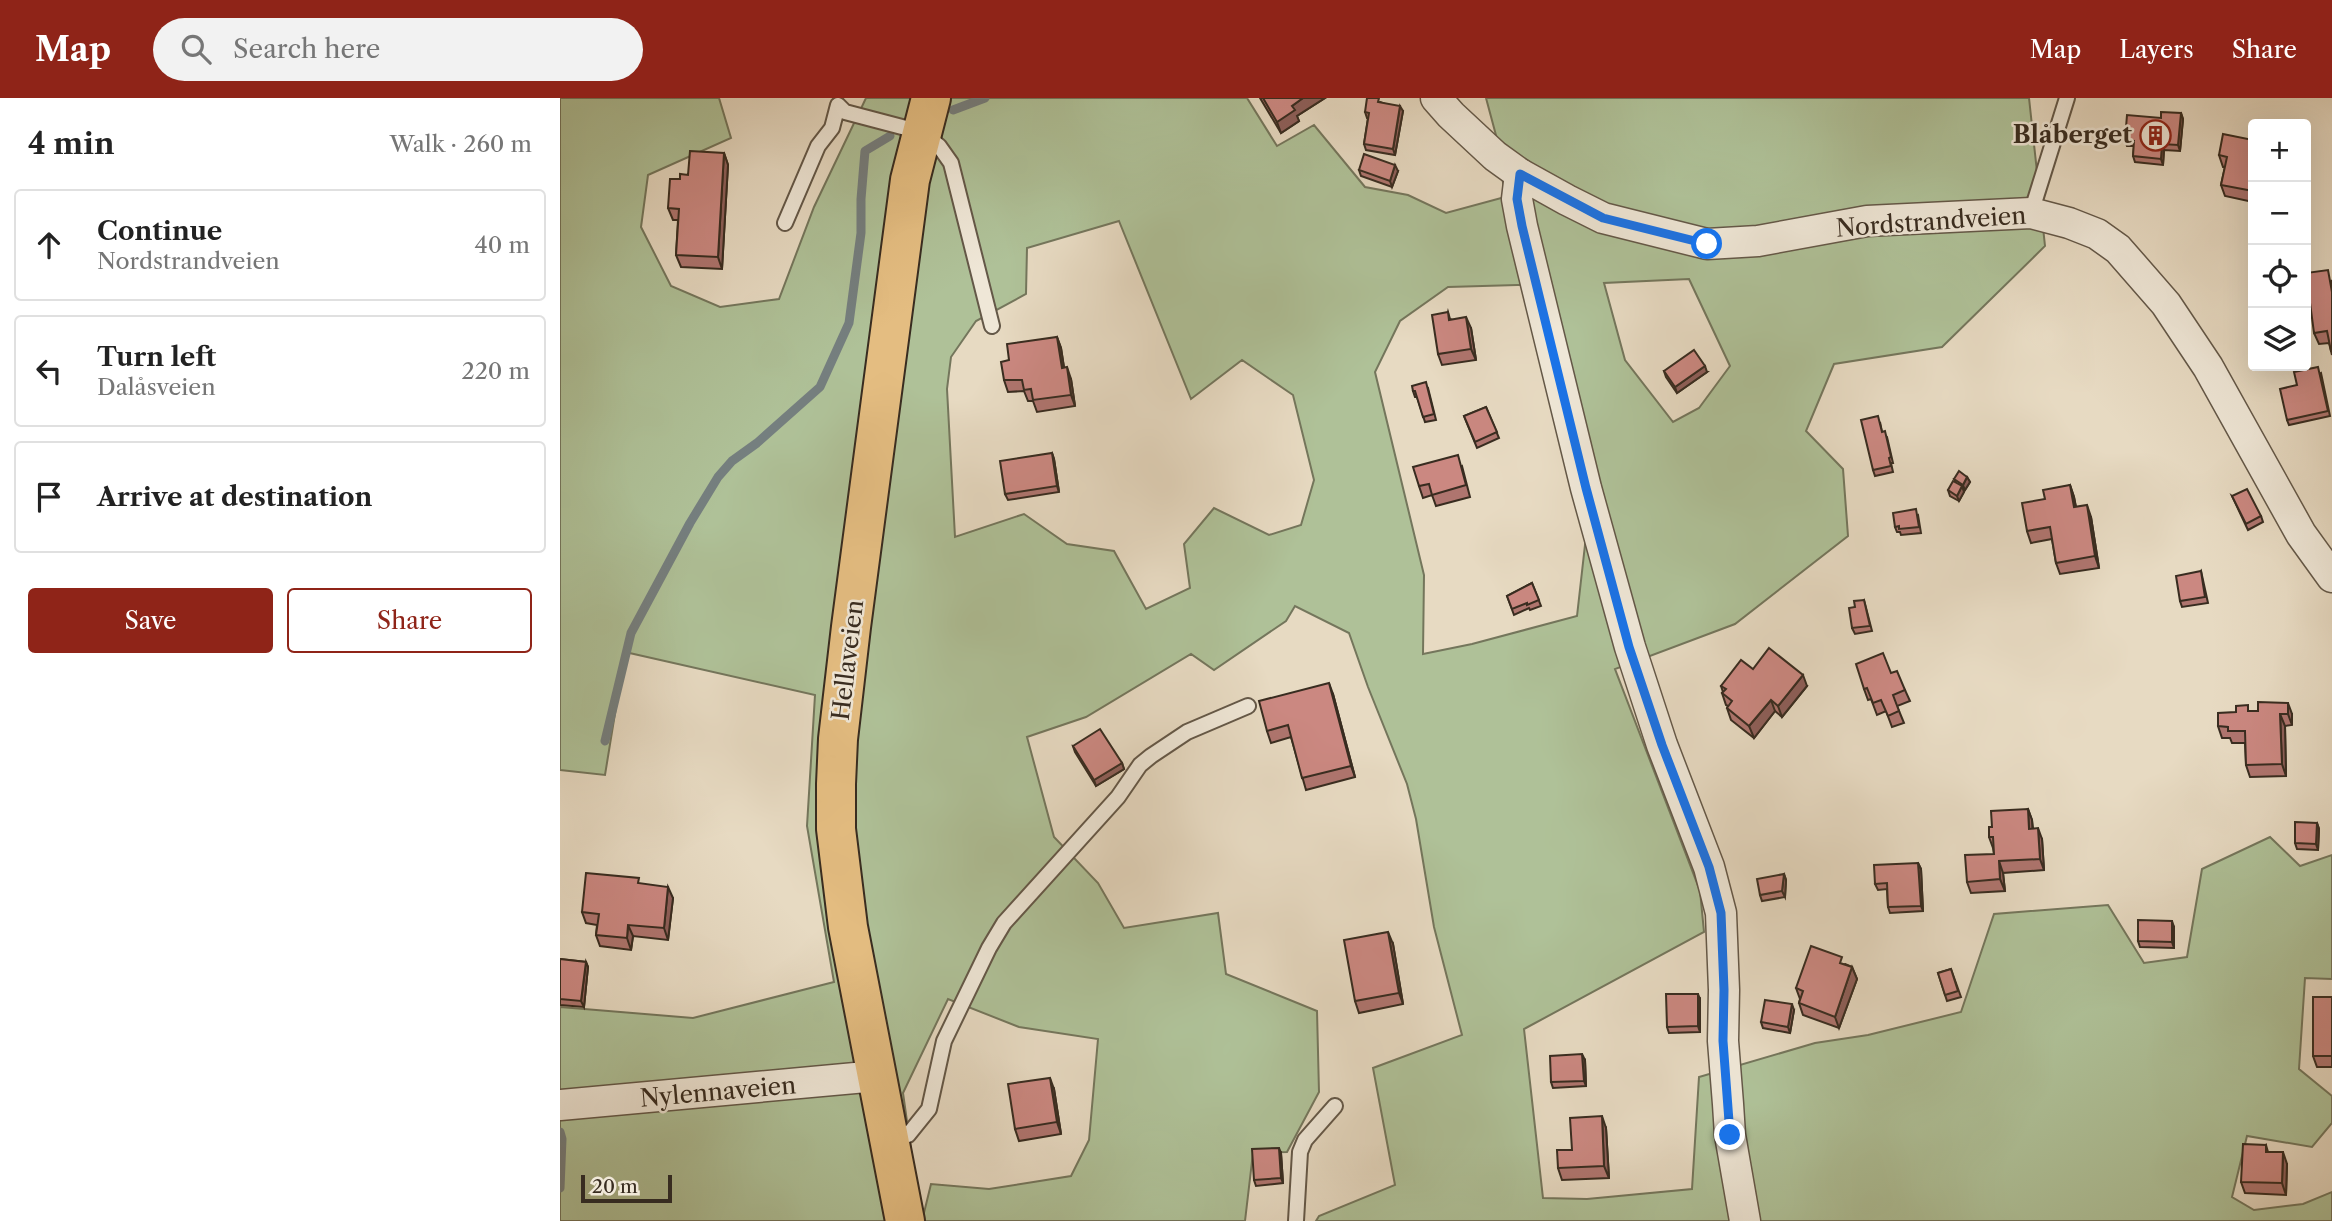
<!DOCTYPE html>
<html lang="en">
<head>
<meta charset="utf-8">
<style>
	:root { --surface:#fff; --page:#f2f2f2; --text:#222; --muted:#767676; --line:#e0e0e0; --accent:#8f2418 }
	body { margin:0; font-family:"Libre Caslon Text",serif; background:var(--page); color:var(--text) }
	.controls { position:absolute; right:21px; top:21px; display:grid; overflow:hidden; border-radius:7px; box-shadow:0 7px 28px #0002 }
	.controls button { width:63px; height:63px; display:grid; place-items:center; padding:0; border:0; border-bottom:2px solid var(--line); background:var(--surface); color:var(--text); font:35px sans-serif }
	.scale { position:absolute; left:21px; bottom:18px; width:91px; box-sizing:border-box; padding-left:7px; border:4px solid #382c20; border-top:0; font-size:19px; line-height:24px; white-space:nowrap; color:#382c20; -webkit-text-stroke:5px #efe7d7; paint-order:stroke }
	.stop { position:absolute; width:21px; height:21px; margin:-16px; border:5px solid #1a73e8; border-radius:50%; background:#fff }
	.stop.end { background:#1a73e8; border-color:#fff; box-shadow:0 2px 7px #0008 }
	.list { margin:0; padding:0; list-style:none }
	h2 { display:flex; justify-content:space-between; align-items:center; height:91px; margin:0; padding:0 28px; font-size:30px }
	h2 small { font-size:23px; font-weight:400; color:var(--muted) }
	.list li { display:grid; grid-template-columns:46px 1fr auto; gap:21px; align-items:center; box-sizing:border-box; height:112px; margin:0 14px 14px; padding:0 14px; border:2px solid var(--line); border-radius:7px }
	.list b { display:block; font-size:26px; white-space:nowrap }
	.list p { margin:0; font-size:23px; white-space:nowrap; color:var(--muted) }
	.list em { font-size:23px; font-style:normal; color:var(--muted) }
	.actions { display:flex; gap:14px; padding:21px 28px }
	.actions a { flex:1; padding:16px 0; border:2px solid var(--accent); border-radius:7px; text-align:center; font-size:24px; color:var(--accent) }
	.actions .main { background:var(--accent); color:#fff }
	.icon { flex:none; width:38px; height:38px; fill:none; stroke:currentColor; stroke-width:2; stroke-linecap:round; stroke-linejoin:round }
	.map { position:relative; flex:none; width:1772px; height:1123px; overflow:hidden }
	header { display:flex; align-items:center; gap:42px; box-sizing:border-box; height:98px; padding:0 35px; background:var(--accent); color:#fff }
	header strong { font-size:33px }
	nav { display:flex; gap:38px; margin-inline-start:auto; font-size:24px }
	.search { width:490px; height:63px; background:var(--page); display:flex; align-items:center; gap:18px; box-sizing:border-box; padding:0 24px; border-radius:38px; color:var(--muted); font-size:26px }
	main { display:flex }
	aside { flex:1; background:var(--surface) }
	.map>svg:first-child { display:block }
	.green { fill:#afc198; stroke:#74765c; stroke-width:2; fill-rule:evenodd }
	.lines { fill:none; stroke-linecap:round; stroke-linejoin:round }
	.stream { stroke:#757f7f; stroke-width:9 }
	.service-casing { stroke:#645848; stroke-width:18 }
	.minor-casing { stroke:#645848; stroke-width:33 }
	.primary-casing { stroke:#382c20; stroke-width:42 }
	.service { stroke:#efe7d7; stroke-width:14 }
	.minor { stroke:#efe7d7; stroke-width:30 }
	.primary { stroke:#e4bd81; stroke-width:38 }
	.wall { fill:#af756f; stroke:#382c20; stroke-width:2 }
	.shaded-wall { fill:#8e5f5a; stroke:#382c20; stroke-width:2 }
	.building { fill:#cb8881; stroke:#382c20; stroke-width:2 }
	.route { stroke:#1a73e8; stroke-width:9 }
	.labels { text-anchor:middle; stroke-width:5; stroke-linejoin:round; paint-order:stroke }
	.poi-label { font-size:24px; font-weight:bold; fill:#382c20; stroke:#efe7d7; text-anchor:end }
	.street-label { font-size:24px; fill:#382c20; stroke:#efe7d7 }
</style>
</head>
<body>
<header>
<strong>Map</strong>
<div class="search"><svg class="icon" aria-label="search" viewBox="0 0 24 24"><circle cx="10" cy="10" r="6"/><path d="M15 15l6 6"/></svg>Search here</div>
<nav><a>Map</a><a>Layers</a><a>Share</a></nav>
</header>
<main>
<aside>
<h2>4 min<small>Walk · 260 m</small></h2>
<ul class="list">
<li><svg class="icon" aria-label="ahead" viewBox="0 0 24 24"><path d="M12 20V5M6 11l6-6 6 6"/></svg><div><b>Continue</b><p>Nordstrandveien</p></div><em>40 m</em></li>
<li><svg class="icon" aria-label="left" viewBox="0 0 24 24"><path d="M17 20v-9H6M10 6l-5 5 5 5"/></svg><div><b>Turn left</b><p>Dalåsveien</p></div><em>220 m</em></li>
<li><svg class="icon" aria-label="arrive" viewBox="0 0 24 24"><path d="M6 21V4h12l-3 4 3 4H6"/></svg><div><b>Arrive at destination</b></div></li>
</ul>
<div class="actions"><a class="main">Save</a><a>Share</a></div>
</aside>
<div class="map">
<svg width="1772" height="1123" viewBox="0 0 1772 1123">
	<rect width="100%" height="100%" fill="#e7dac2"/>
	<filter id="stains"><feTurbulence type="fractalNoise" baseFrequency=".00286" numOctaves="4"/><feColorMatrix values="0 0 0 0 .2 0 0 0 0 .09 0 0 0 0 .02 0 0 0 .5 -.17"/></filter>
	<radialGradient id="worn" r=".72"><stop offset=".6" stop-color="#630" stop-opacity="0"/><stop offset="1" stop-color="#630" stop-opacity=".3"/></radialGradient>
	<path class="green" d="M0,0H159L171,40L88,77L81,129L111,188L160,209L219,201L254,109L306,0H687L717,48L754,27L805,89L848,97L886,115L945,99L937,41L926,0H1469L1485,148L1382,249L1274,266L1246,333L1283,371L1288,438L1175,526L1055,571L1140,793L1144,834L964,931L983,1100L1027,1101L1132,1091L1139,979L1255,945L1308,937L1401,914L1434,816L1548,807L1584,865L1627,859L1642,771L1710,739L1740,768L1772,757V881L1745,880L1739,971L1772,998V1025L1752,1049L1687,1038L1672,1099L1694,1112L1743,1106L1772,1094V1123H756L759,1118L835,1087L813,970L902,937L874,829L856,721L847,686L808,589L789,535L735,508L726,523L654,572L631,556L526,619L467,639L494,739L538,785L564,830L658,815L666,876L757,913L759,994L727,1054L693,1055L685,1123H362L371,1086L429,1091L511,1078L529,1042L538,941L459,929L388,901L343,995L361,1123H0V909L133,920L274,884L247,728L255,597L65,554L45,677L0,672ZM559,123L631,301L682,262L733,297L754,382L741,427L709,437L654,410L624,446L630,490L586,511L554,453L507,446L464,416L395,439L387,291L391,259L416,223L466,196L467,150ZM1129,181L1170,268L1139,310L1113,324L1065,262L1044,185ZM989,186L1026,438L1017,518L912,546L863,556L864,477L815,274L840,223L888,189Z"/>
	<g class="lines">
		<g class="stream">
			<path d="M393,12L425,0"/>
			<path d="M45,643L71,535L130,425L158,379L172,363L197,345L260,289L289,225L301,135V101L305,53L330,38"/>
			<path d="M0,1034L2,1041L0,1090"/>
		</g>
		<defs>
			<g id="service">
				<path d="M1471,115L1507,0"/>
				<path d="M225,125L258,48L272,30L278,7L285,14L361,34L379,48L391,65L432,228"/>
				<path d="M331,1043L348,1037L369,1011L384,943L429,850L444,825L558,699L580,667L591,658L627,634L688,608"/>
				<path d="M736,1123L740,1054L745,1042L775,1008"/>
			</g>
			<g id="minor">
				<path d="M876,0L891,17L935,58L960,76L1007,102L1043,120L1147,146L1198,143L1307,123L1471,115L1509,125L1537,136L1558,151L1606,206L1648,269L1741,436L1772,479"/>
				<path d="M960,76L957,101L962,128L1026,390L1070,549L1102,647L1149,769L1161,815L1164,892L1163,943L1168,1006L1170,1037L1185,1123"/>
				<path d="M0,1007L317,978"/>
			</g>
			<path id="primary" d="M345,1123L288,829L276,731V686L278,641L291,529L350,82L371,0"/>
		</defs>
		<use href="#service" class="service-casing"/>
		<use href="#minor" class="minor-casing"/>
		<use href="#primary" class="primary-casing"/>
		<use href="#service" class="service"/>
		<use href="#minor" class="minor"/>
		<use href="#primary" class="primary"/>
	</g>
	<g class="wall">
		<path d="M700,0H765L737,18L739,23L721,35Z"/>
		<path d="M820,4L843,13L835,57L806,52L804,46L808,20H807L805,14Z"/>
		<path d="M1621,15L1623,21L1620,53L1604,52L1603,67L1575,64L1573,58L1574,48H1567L1565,42L1601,20Z"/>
		<path d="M1693,42V104L1665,98L1661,87L1665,69H1663L1659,57Z"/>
		<path d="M164,55L168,67L162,171L121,169L116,157L118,122H113L108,110L120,81Z"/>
		<path d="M799,72L838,73L832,89L801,78Z"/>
		<path d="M1772,182V257L1769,245L1759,246L1754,235Z"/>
		<path d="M888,214L890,221L911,230L916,262L882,267L878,256Z"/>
		<path d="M497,239L501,250L504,270L511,281L515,308L477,314L473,303H468L464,293L448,294L444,282L449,262Z"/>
		<path d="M1104,273L1147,274L1117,295L1106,279Z"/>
		<path d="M1761,275L1770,318L1729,327L1727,322L1737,287Z"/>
		<path d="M868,290L876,322L865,324L857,299H855L853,293Z"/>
		<path d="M926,309L939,340L917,350L904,318Z"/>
		<path d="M1320,324L1322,334L1327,339L1333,365H1331L1333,374L1315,378L1313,372Z"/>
		<path d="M492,355L494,361L499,394L448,402L445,396Z"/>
		<path d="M902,368L910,399L876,408L872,397L863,400L859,388Z"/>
		<path d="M1407,379L1410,384L1405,392L1403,391L1404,394L1399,403L1390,398L1388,392L1396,385L1394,381Z"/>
		<path d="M1510,387L1514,399L1516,409L1531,419L1539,470L1500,476L1496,465L1492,441L1471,445L1467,433L1485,401Z"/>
		<path d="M1672,398L1701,418L1703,424L1688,432Z"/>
		<path d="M1358,417L1361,435L1341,437L1340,434H1337L1335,429Z"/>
		<path d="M1641,473L1648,505L1622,509L1620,503Z"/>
		<path d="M972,485L981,508L970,512L969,510L954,517L947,498Z"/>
		<path d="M1304,502L1312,533L1295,536L1292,530L1295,509Z"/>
		<path d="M1193,571L1247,588L1222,619L1215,613L1194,640L1171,622L1167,610L1168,608L1166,607L1162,595L1163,594L1161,588Z"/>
		<path d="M1331,575L1345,592L1350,603L1337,608L1344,625L1332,629L1326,613L1317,617L1311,601L1308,602L1304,591Z"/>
		<path d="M773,596L795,679L746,692L731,639L711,645L707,633Z"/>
		<path d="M1690,613L1732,616V627L1725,628L1726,678L1690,679L1686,667L1685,645H1672L1670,640H1662L1658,628L1676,614Z"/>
		<path d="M513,648L562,665L564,671L536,688L515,654Z"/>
		<path d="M1468,711L1472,722L1473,730L1482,741L1484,772L1443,775L1445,793L1411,795L1407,784L1434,756L1433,750L1429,739L1432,729Z"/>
		<path d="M1757,725L1759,731L1758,752L1737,751L1735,745Z"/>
		<path d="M1358,765L1361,771L1363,813L1330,815L1328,809L1327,791L1318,792L1315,786Z"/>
		<path d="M1224,776L1226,782L1225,799L1202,803L1200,797Z"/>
		<path d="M81,786L113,800L108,842L73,838L71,852L40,848L36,837L37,827L26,825L22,814Z"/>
		<path d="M1614,829V850L1580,849L1578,843Z"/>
		<path d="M833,846L843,906L799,915L795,903Z"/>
		<path d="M0,861L26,864L28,869L24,909L0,907Z"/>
		<path d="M1285,866L1292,869L1297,881L1279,930L1243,917L1239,905L1240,901L1236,890Z"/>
		<path d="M1391,871L1401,899L1387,903L1378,875Z"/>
		<path d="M1772,899V969H1757L1753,958Z"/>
		<path d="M1140,901V934L1109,935L1107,929Z"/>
		<path d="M1234,912L1230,935L1203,930L1201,924Z"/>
		<path d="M1025,962L1026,988L993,990L991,984Z"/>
		<path d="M494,991L501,1036L459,1043L455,1031Z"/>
		<path d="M1046,1030L1049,1080L1002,1082L998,1070Z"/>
		<path d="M1706,1047L1708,1054L1727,1066L1726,1097L1685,1095L1681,1084Z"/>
		<path d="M721,1055L723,1085L696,1088L694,1082Z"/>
	</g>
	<g class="shaded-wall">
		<path d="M743,0H765L737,18L739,23L721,35L717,24L732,8Z"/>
		<path d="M840,8L843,13L835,57L833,51Z"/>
		<path d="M1621,15L1623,21L1620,53L1618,47Z"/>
		<path d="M1602,46L1604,52L1603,67L1601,61Z"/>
		<path d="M164,55L168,67L162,171L158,159Z"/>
		<path d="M835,67L838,73L832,89L830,83Z"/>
		<path d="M906,219L911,230L916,262L911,251Z"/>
		<path d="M497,239L501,250L506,282L502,270Z"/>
		<path d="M1145,268L1147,274L1117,295L1115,289Z"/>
		<path d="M507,269L511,281L515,308L511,297Z"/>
		<path d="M492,355L494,361L499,394L497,388Z"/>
		<path d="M1407,379L1410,384L1405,392L1403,387Z"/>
		<path d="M1510,387L1514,399L1518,421L1514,409Z"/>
		<path d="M1402,388L1404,394L1399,403L1397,398Z"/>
		<path d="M1527,407L1531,419L1539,470L1535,458Z"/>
		<path d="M1243,577L1247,588L1222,619L1218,608Z"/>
		<path d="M769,585L773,596L795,679L791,668Z"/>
		<path d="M1211,602L1215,613L1194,640L1189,628Z"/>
		<path d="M1728,605L1732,616V627L1728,616Z"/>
		<path d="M1720,616L1725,628L1726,678L1722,666Z"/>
		<path d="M562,665L564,671L536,688L534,682Z"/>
		<path d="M1468,711L1472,722L1473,742L1469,731Z"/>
		<path d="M1757,725L1759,731L1758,752L1756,746Z"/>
		<path d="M1478,730L1482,741L1484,772L1480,761Z"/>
		<path d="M1439,763L1443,775L1445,793L1440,781Z"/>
		<path d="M1358,765L1361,771L1363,813L1361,808Z"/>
		<path d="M1224,776L1226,782L1225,799L1222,793Z"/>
		<path d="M108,789L113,800L108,842L104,830Z"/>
		<path d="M1612,823L1614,829V850L1612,844Z"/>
		<path d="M68,827L73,838L71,852L67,840Z"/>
		<path d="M828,834L833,846L843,906L839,895Z"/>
		<path d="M26,864L28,869L24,909L21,903Z"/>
		<path d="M1292,869L1297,881L1279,930L1275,919Z"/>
		<path d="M1138,896L1140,901V934L1138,928Z"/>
		<path d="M1232,906L1234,912L1230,935L1228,929Z"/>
		<path d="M1022,956L1025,962L1026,988L1024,983Z"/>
		<path d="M490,980L494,991L501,1036L497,1024Z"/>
		<path d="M1042,1018L1046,1030L1049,1080L1044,1068Z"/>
		<path d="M719,1050L721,1055L723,1085L721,1080Z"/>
		<path d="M1723,1054L1727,1066L1726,1097L1722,1085Z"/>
	</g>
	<g class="building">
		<path d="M703,0H743L732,8L735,12L717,24Z"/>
		<path d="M807,0H819L818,4L840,8L833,51L804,46L809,15L805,14Z"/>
		<path d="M1601,14L1621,15L1618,47L1602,46L1601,61L1573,58L1574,43L1565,42L1567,17L1601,20Z"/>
		<path d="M1663,36L1693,42V93L1661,87L1667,59L1659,57Z"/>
		<path d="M130,53L164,55L158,159L116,157L119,111L108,110L110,81H120V76L128,77Z"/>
		<path d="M804,56L835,67L830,83L799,72Z"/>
		<path d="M1768,172L1772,194V253H1771L1767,233L1754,235L1746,175Z"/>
		<path d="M888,214L889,222L906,219L911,251L878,256L872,217Z"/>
		<path d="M497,239L502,270L507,269L511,297L473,302L471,291L464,292L462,282H444L441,264L449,262L447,246Z"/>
		<path d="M1134,252L1145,268L1115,289L1104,273Z"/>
		<path d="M1758,269L1768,313L1727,322L1720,291L1737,287L1734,274Z"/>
		<path d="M866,284L874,316L863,319L855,293H853L852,288Z"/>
		<path d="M926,309L937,334L915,344L904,318Z"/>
		<path d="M1318,318L1322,334L1325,333L1331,359L1329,360L1331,368L1313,372L1301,322Z"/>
		<path d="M492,355L497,388L445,396L440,363Z"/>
		<path d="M898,357L906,387L872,397L869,386L859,388L853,369Z"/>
		<path d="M1399,373L1407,379L1403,387L1394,381Z"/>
		<path d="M1393,383L1402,388L1397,398L1388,392Z"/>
		<path d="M1510,387L1514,409L1527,407L1535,458L1496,465L1490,429L1467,433L1462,405L1485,401L1483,392Z"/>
		<path d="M1687,391L1701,418L1686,426L1672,398Z"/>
		<path d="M1356,411L1359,429L1339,431V428L1335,429L1333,415Z"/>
		<path d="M1641,473L1645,499L1620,503L1616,478Z"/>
		<path d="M972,485L979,502L967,507V505L952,511L947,498Z"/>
		<path d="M1304,502L1310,528L1292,530L1289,510L1295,509L1294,503Z"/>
		<path d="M1209,550L1243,577L1218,608L1211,602L1189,628L1167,610L1172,603L1162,595L1166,591L1161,588L1181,562L1193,571Z"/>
		<path d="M1323,555L1331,575L1337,573L1345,592L1333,597L1339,613L1328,618L1321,602L1313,605L1307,590L1304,591L1296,566Z"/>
		<path d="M769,585L791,668L742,680L728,627L707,633L699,603Z"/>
		<path d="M1698,604L1728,605V616H1720L1722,666L1686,667L1685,633H1668V629L1658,628V615L1676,614V608L1688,607V613H1698Z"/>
		<path d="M540,631L562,665L534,682L513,648Z"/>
		<path d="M1468,711L1469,731L1478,730L1480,761L1439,763L1440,781L1407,784L1405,757L1434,756L1433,739H1429V729H1432L1431,713Z"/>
		<path d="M1735,724L1757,725L1756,746L1735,745Z"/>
		<path d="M1358,765L1361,808L1328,809L1327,785L1315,786L1314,767Z"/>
		<path d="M26,775L79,780L78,785L108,789L104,830L68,827L67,840L36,837L39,816L22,814Z"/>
		<path d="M1224,776L1222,793L1200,797L1197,781Z"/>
		<path d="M1578,822L1612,823V844L1578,843Z"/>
		<path d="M828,834L839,895L795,903L784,842Z"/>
		<path d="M1251,848L1282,859L1280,865L1292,869L1275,919L1239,905L1243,893L1236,890Z"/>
		<path d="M0,861L26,864L21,903L0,901Z"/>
		<path d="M1391,871L1398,893L1385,897L1378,875Z"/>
		<path d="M1106,896H1138V928L1107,929Z"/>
		<rect x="1753" y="899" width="19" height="59"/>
		<path d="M1205,902L1232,906L1228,929L1201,924Z"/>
		<path d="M1022,956L1024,983L991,984L990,958Z"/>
		<path d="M490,980L497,1024L455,1031L448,986Z"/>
		<path d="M1042,1018L1044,1068L998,1070L997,1052H1012L1010,1020Z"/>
		<path d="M1683,1046L1706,1047V1054H1723L1722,1085L1681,1084Z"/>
		<path d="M719,1050L721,1080L694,1082L692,1051Z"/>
	</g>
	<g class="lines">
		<path class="route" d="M1147,146L1043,120L960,76L957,101L962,128L1026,390L1069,549L1102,647L1149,769L1161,815L1164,892L1163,943L1170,1037"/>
	</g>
	<defs>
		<symbol id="building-ring" viewBox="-11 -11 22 22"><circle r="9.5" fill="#efe7d7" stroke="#8f2418" stroke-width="1.5"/><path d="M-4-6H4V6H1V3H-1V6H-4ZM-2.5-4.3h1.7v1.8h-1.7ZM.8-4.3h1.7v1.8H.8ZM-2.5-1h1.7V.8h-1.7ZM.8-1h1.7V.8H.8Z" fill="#8f2418"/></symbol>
	</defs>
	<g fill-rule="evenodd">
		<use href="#building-ring" x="1578" y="20" width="35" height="35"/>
	</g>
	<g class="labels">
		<g class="poi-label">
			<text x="1572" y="45">Blåberget</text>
		</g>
		<g class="street-label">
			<text transform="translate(1371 124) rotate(-4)" y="8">Nordstrandveien</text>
			<text transform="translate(288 562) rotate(-83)" y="8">Hellaveien</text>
			<text transform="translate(158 994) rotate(-5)" y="8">Nylennaveien</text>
		</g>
	</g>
	<rect width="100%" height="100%" filter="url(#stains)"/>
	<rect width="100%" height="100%" fill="url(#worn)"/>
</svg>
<div class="controls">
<button>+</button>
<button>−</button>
<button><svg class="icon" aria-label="locate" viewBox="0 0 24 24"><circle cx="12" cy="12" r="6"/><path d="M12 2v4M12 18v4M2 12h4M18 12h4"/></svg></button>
<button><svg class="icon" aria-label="layers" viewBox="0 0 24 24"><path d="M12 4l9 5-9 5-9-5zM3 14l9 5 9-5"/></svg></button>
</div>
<div class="scale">20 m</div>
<div class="stop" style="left:1147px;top:146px"></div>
<div class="stop end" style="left:1170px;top:1037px"></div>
</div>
</main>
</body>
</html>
